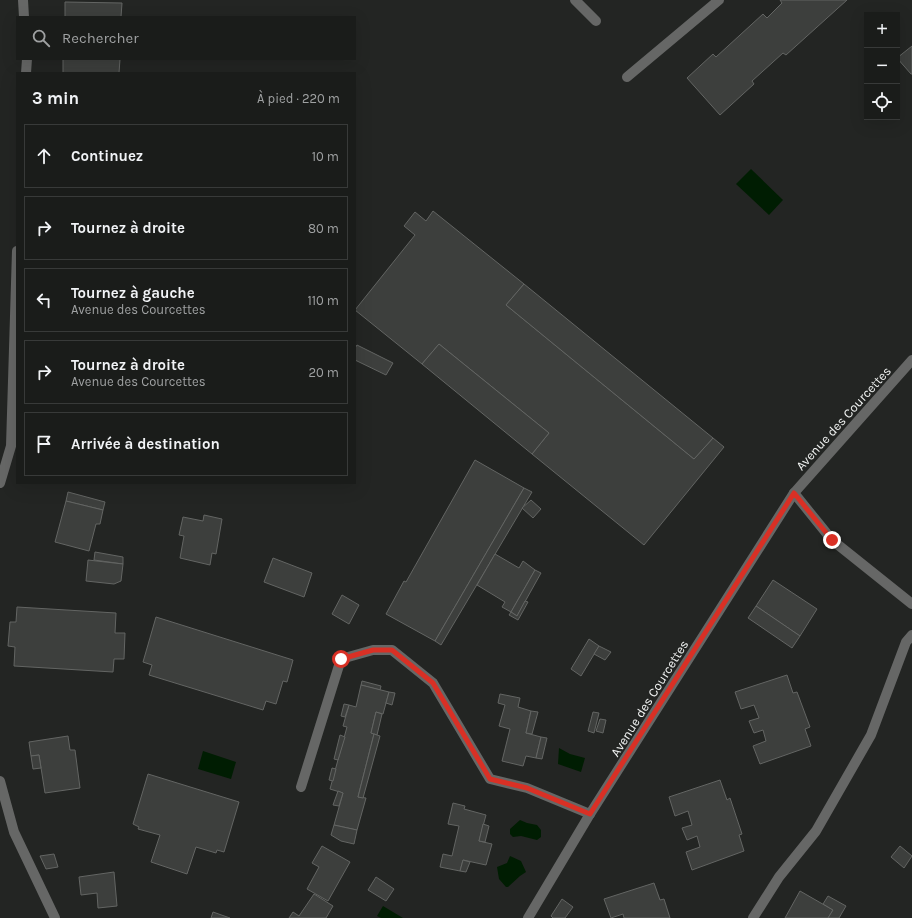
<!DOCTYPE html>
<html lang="fr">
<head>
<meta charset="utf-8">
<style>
	:root { --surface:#1a1c1a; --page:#232523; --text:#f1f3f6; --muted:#9fa1a2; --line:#383a39 }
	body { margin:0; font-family:Karla,sans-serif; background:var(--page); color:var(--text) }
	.controls { position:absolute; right:12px; top:12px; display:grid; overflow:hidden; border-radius:0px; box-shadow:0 4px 16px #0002 }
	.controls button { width:36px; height:36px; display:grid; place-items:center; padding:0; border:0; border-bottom:1px solid var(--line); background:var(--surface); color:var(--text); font:20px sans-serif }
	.stop { position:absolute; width:12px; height:12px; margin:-9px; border:3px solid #d93025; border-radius:50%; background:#fff }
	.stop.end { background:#d93025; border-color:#fff; box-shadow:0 1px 4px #0008 }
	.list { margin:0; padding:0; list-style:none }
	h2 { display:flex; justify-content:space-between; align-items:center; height:52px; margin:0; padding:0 16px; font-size:17px }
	h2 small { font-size:13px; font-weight:400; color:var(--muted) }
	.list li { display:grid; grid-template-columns:26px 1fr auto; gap:12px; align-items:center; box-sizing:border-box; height:64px; margin:0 8px 8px; padding:0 8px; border:1px solid var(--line); border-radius:0px }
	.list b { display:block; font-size:15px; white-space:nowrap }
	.list p { margin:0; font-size:13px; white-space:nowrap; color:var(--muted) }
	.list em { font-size:13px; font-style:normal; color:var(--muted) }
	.icon { flex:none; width:22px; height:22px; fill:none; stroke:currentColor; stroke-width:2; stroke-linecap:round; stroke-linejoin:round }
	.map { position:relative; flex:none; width:912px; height:918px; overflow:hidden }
	.search { position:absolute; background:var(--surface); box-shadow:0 4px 16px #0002; left:16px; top:16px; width:340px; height:44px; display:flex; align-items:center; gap:10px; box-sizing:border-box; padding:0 14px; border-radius:0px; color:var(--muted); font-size:15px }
	.panel { position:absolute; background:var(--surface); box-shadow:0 4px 16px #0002; left:16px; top:72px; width:340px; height:412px; border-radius:0px }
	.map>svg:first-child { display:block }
	.water { fill:#001d02 }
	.building { fill:#3d3f3d; stroke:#636563 }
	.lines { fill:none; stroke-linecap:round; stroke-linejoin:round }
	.lane { stroke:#666766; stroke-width:10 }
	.street { stroke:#666766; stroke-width:10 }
	.route { stroke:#d93025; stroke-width:5 }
	.labels { text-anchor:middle; stroke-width:3; stroke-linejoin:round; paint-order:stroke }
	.street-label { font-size:13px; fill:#f2f4f3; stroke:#232523 }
</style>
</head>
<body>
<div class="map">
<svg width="912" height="918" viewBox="0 0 912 918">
	<rect width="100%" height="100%" fill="#232523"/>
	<g class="water">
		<path d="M751,169L783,200L769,215L736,184Z"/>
		<path d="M559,748L570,754L585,758L581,772L558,764Z"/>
		<path d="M203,751L236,762L231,779L198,769Z"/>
		<path d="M520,820L527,823L537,825L541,830V837L537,840L521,836L513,837L510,834V829Z"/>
		<path d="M510,856L521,861L526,872L520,876L508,887H506L499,879L497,867L507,863Z"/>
		<path d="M383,906L403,918H381L377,916Z"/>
	</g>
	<g class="building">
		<path d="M780,0H847L786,55L783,53L752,81L754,84L720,115L687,78L713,54L716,57L763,14L767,18L782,3Z"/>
		<path d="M65,2L122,3L121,17H65Z"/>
		<path d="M912,46V74H911L897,58Z"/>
		<path d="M63,59H120L119,73H63Z"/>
		<path d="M433,211L524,284L506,305L694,459L713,438L724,447L644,545L532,454L549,433L439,344L422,364L355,310L415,235L404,226L415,212L426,221Z"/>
		<path d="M524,284L713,438L694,459L506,305Z"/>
		<path d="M439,344L549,433L532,454L422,364Z"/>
		<path d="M357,345L393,363L386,375L355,360V348Z"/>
		<path d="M475,460L524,488L435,641L386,614L404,581L406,582Z"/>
		<path d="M524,488L532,492L441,645L435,641Z"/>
		<path d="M68,492L105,502L103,510L66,501Z"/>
		<path d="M531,500L541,509L533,518L522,508Z"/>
		<path d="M66,501L103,510L100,524H96L89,551L55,542Z"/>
		<path d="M204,515L222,519L216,554L212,553L210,565L180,558L184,536L179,535L183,517L203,521Z"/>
		<path d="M95,552L123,557V564L94,560Z"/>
		<path d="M495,554L519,568L523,561L535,570L511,612L502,607L505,602L477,585Z"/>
		<path d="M273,558L312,573L304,597L264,582Z"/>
		<path d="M88,560L123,564L121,581L114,584L86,581Z"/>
		<path d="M535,570L541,573L517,616L511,612Z"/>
		<path d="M773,580L817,609L800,636L756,606Z"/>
		<path d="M342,595L359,605L349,624L332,614Z"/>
		<path d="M525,601L528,602L518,620L509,615L511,612L517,616Z"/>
		<path d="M756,606L800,636L792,648L748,618Z"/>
		<path d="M17,607L116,613L115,633H125L124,659H114L113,672L14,666L15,647L8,646L10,622H16Z"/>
		<path d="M156,617L293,660L287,682L283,681L276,704L266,701L263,710L149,675L152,665L143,662Z"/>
		<path d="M589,639L599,646L581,676L571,669Z"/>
		<path d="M599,646L611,652L605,660L594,654Z"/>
		<path d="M787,675L793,693L797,692L810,727L805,729L811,746L760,764L753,746L766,741L763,730L754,733L749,721L759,718L754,705L741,709L735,692Z"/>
		<path d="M362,681L381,686L380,690L361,685Z"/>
		<path d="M361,685L389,692L383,714L376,712L371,733L374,734L358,797L366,798L357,830L334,825L343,793L330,789L347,727L343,726L349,705L356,707Z"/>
		<path d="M389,692L395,693L392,705L386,703Z"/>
		<path d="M500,694L520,698L518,707L531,711L526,733L541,737L536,758L526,756L523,766L502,761L510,729L499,726L505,705L498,703Z"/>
		<path d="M344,704L349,705L345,717L341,716Z"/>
		<path d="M531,711L538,712L532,734L526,733Z"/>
		<path d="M376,712L382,714L377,735L371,733Z"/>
		<path d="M593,712L599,713L594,733L588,731Z"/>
		<path d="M600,719L606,720L603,733L596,731Z"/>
		<path d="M374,734L380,736L363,798L358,797Z"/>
		<path d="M340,735L345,737L338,760L334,759Z"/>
		<path d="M68,736L70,750H75L80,788L45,793L39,755L31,756L29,742Z"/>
		<path d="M541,737L547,738L542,759L536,758Z"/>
		<path d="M39,755L41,768L33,769L31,756Z"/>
		<path d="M332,768L336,769L333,781L329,780Z"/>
		<path d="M148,774L239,802L224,852L217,850L216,853L196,847L187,874L151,862L160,835L138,829L139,827L133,824Z"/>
		<path d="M720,780L727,800L730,798L742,834L739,835L744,851L692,870L686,852L700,847L697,836L687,840L682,828L692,825L688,811L675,816L669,797Z"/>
		<path d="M338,791L343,793L339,806L333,805Z"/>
		<path d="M453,803L465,806L464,809L486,815L479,841L492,844L486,865L463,860L460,871L440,867L443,854L452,856L459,826L448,824Z"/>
		<path d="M483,824L489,826L485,842L479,841Z"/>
		<path d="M334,825L357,830L354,844L341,841L331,835Z"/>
		<path d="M322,846L350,862L328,901L307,889L319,867L312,863Z"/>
		<path d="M900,846L912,856L904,868L891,857Z"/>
		<path d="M54,854L58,867L46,869L40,856Z"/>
		<path d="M463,860L470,862L466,872L460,871Z"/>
		<path d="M114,872L117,906L98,908L97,893L81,895L79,877Z"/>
		<path d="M376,877L394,889L386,901L368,890Z"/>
		<path d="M654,883L660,900L664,899L670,918H624L623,914L611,918L604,899Z"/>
		<path d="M800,891L833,910L828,918H785Z"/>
		<path d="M314,894L333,906L326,918H289L293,912L299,916Z"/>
		<path d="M828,896L846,906L839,918H828L833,910L823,904Z"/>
		<path d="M562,899L573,907L565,918H553L551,916Z"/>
		<path d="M213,912L230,918H211Z"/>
	</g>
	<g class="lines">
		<g class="lane">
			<path d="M627,77L719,0"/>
			<path d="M301,787L341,659L373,650H392L433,683L490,779L527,788L590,814"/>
		</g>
		<g class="street">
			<path d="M23,0L24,17"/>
			<path d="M575,0L596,21"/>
			<path d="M26,73L27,59"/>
			<path d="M0,483L11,446L17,251"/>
			<path d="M794,493L832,540L912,604"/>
			<path d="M0,781L14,832L55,918"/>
			<path d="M528,918L590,814L794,493L912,360"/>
			<path d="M753,918L779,877L816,831L871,735L906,642L912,635"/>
		</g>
	</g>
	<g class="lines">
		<path class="route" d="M341,659L373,650H392L433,683L490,779L527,788L590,814L794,493L832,540"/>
	</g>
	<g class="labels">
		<g class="street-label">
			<text transform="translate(843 418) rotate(-48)" y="5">Avenue des Courcettes</text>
			<text transform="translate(649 698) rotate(-58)" y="5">Avenue des Courcettes</text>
		</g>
	</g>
</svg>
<div class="controls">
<button>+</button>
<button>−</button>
<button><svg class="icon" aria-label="locate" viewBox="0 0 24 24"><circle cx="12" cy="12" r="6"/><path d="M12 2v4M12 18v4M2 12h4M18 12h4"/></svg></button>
</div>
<div class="stop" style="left:341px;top:659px"></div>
<div class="stop end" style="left:832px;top:540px"></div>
<div class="search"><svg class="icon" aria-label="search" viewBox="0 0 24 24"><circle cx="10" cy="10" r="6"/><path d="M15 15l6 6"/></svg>Rechercher</div>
<section class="panel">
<h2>3 min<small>À pied · 220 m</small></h2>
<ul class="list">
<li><svg class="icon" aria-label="ahead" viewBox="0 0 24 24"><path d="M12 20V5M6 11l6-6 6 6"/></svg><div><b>Continuez</b></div><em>10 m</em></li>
<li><svg class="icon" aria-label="right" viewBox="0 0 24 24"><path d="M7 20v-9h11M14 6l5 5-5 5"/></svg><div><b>Tournez à droite</b></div><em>80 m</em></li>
<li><svg class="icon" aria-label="left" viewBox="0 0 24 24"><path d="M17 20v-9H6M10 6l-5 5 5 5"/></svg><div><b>Tournez à gauche</b><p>Avenue des Courcettes</p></div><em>110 m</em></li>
<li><svg class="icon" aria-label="right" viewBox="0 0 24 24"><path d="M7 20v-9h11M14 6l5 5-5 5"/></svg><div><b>Tournez à droite</b><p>Avenue des Courcettes</p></div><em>20 m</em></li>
<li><svg class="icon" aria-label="arrive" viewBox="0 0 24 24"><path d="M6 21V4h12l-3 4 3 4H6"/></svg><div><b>Arrivée à destination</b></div></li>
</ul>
</section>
</div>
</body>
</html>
